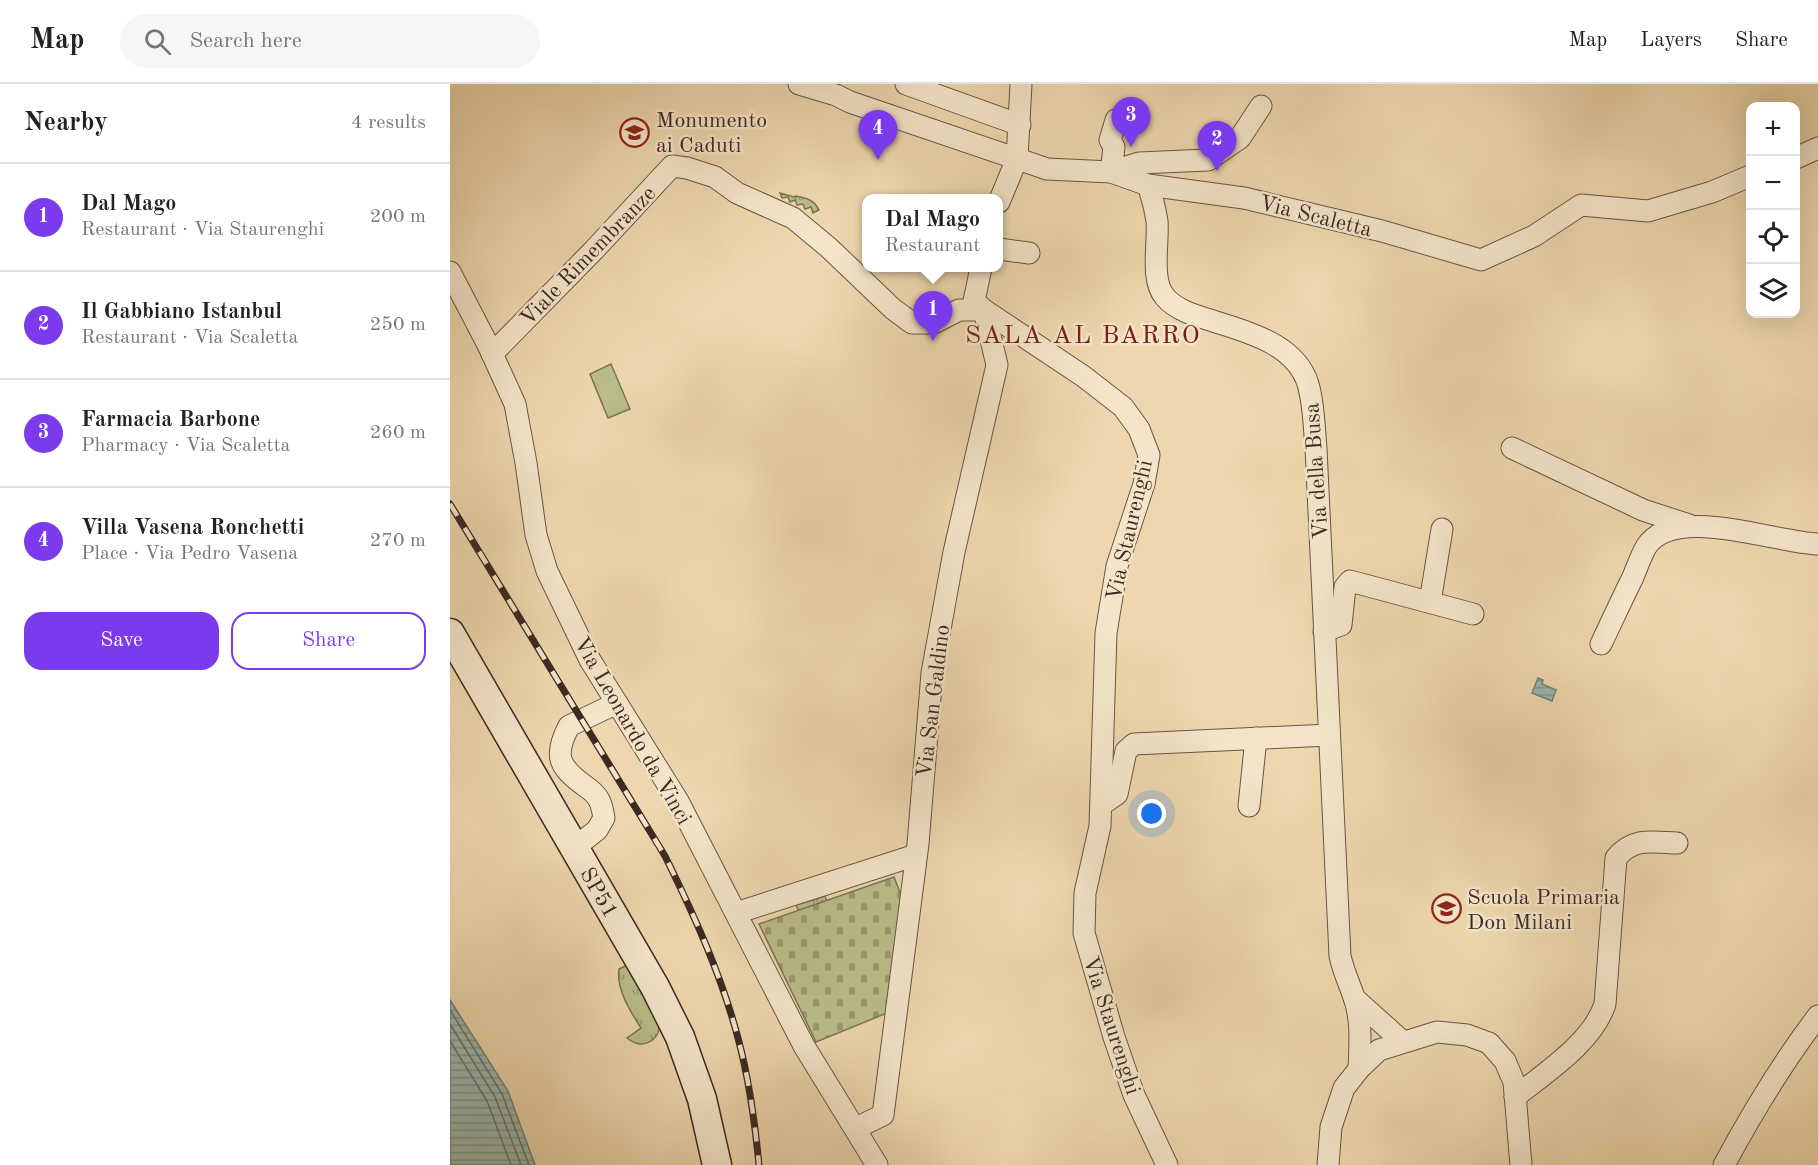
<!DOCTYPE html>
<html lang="en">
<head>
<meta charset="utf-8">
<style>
	:root { --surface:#fff; --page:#f6f6f6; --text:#222; --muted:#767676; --line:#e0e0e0; --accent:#7c3aed }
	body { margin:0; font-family:"Old Standard TT",serif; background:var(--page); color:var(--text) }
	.controls { position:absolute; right:18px; top:18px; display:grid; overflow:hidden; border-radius:12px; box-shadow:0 6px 24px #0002 }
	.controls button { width:54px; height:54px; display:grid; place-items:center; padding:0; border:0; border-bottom:2px solid var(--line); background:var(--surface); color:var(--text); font:30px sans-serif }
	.you { position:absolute; left:702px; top:730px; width:21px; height:21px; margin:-15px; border:4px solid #fff; border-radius:50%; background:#1a73e8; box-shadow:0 0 0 9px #1a73e833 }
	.badge { display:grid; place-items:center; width:39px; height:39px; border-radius:50%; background:var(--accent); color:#fff; font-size:20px; font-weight:700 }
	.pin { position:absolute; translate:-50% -50px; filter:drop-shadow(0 2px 3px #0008) }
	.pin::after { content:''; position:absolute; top:32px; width:21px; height:18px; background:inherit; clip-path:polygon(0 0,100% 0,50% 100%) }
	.popup { position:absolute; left:412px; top:110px; width:141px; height:78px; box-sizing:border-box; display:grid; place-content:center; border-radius:12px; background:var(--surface); filter:drop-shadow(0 2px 4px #0005); font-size:20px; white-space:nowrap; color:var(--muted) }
	.popup b { font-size:22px; color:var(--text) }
	.popup::after { content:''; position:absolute; left:50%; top:100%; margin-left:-12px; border:12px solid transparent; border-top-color:var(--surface) }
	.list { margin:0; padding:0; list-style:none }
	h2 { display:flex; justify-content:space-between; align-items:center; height:78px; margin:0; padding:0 24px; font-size:26px }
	h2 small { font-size:20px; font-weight:400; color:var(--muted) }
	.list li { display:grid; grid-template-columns:39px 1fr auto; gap:18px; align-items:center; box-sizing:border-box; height:108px; padding:0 24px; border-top:2px solid var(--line) }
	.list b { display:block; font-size:22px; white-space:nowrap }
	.list p { margin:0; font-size:20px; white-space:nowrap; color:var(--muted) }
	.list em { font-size:20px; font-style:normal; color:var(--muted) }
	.actions { display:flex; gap:12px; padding:18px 24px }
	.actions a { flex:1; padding:14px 0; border:2px solid var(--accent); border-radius:18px; text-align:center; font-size:21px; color:var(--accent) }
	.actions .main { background:var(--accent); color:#fff }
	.icon { flex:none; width:33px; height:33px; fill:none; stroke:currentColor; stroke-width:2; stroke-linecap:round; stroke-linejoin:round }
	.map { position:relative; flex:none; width:1368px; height:1081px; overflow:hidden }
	header { display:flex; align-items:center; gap:36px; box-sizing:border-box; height:84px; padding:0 30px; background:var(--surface); border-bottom:2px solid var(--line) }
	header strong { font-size:28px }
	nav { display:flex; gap:33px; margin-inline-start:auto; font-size:21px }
	.search { width:420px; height:54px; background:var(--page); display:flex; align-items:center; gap:15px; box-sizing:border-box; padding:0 21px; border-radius:33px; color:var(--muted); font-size:22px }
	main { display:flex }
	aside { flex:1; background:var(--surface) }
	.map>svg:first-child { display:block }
	.grass { fill:url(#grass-tufts); stroke:#7a7456; stroke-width:1.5 }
	.cemetery { fill:url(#cemetery-stones); stroke:#7a7456; stroke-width:1.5 }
	.garden { fill:#babe89; stroke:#7a7456; stroke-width:1.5 }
	.water { fill:url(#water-rules); stroke:#747f77; stroke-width:1.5 }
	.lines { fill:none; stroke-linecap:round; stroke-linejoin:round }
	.shore { stroke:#6a7068; stroke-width:1.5 }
	.minor-casing { stroke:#685445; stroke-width:23 }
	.secondary-casing { stroke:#3b2922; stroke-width:31 }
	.minor { stroke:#f4e5ca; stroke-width:21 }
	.secondary { stroke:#f4e5ca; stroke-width:28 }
	.rail-casing { stroke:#3b2922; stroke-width:7 }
	.rail { stroke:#f4e5ca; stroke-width:4.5; stroke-dasharray:14; stroke-linecap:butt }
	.labels { text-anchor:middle; stroke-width:5; stroke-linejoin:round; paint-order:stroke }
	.poi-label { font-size:22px; fill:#3b2922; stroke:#f4e5ca; text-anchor:start }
	.street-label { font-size:22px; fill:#3b2922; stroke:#f4e5ca }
	.quarter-label { font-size:26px; letter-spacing:1.5px; fill:#7a1f14; stroke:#f4e5ca }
</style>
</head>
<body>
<header>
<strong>Map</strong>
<div class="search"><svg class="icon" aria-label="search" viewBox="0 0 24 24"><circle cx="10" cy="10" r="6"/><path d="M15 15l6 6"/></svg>Search here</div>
<nav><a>Map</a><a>Layers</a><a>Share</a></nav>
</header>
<main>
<aside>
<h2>Nearby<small>4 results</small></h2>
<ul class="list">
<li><span class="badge">1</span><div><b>Dal Mago</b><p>Restaurant · Via Staurenghi</p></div><em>200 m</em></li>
<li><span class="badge">2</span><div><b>Il Gabbiano Istanbul</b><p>Restaurant · Via Scaletta</p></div><em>250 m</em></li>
<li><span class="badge">3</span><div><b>Farmacia Barbone</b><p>Pharmacy · Via Scaletta</p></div><em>260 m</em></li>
<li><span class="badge">4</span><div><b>Villa Vasena Ronchetti</b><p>Place · Via Pedro Vasena</p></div><em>270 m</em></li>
</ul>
<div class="actions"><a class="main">Save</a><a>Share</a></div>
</aside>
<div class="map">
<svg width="1368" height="1081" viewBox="0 0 1368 1081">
	<defs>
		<pattern id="grass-tufts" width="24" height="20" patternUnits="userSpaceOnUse" patternTransform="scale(1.5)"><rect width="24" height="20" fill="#babe89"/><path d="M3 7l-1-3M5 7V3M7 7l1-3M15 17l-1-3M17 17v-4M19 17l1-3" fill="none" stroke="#989a70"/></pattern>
		<pattern id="cemetery-stones" width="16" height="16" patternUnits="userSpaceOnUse" patternTransform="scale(1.5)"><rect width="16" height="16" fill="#babe89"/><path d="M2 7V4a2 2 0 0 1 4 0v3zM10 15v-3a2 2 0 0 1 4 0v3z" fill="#989a70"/></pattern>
		<pattern id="water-rules" width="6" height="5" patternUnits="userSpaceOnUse" patternTransform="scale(1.5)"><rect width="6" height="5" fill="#9ab8af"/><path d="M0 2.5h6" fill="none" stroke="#7f968e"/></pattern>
	</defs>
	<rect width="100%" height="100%" fill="#eed7ae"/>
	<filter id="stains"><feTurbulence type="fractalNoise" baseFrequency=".00333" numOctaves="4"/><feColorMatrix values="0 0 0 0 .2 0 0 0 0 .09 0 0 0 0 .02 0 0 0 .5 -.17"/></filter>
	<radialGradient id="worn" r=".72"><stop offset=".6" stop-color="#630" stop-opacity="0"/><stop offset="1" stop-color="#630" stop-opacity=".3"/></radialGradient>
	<g class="grass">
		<path d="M330,109L344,113L346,112C357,114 364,116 369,126L363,129L361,123L355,125L353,120L347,121L345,116L340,118L338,113L332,114Z"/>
		<path d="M375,812L377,818L349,828L346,821Z"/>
		<path d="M175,882H179L210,942C207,960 190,965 177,954L191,944C180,927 166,905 169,885Z"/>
	</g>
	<path class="cemetery" d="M444,793L453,816L437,929L366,958L309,840Z"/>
	<path class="garden" d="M161,280L180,325L158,334L140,290Z"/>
	<g class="water">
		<path d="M1088,594L1093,596L1092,600L1106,606L1102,617L1082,609Z"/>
		<path d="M0,916L58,1007L85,1081H0Z"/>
	</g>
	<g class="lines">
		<g class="shore">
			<path d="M0,926L52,1010L79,1081"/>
			<path d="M0,940L45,1013L71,1081"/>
			<path d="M0,957L37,1017L61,1081"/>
		</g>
		<defs>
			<g id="minor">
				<path d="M349,0L386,11L400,18L597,85L661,88L698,101L794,114L932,147L1031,176L1084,152L1131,121L1198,127L1262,108L1300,92"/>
				<path d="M456,0L570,41"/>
				<path d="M679,33L666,36L660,56L664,63L661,88L689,79L758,76L790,54L811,22"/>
				<path d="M1346,74L1368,64"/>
				<path d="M698,101C702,113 705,124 707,137C709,158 700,196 715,213C727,227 747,232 763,237C799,248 846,261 858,300C864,320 864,343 866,364L890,872C893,886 899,899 904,913C912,936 910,961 909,985"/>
				<path d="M549,118L567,75L571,0"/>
				<path d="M549,165L579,169"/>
				<path d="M531,184L524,217L534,226L633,292L673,323L689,345L699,371L694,400L667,482L656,549L650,742L635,809L634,849L664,953L684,1011L717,1081"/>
				<path d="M0,188L39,263L65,320L76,379L86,451L97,487L140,576L228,717L354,962L427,1081"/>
				<path d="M42,270L144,166L222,82L237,84L265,93L287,109L343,134L378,163L443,225L462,239H484L509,226H534"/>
				<path d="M1062,364L1193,426L1239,441"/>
				<path d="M980,518L992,445"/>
				<path d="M874,547L891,541L895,503L900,497L1023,530"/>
				<path d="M1151,560C1162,537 1172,515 1183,493C1187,483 1191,472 1196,463C1223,419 1326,459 1368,460"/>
				<path d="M651,721L667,710L676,667L684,660L879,651"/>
				<path d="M799,722L806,654"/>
				<path d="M124,764L147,746L154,734C153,729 152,721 149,716C146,710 141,706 135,702C109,683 103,672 119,642L167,619"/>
				<path d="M286,829L466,771"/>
				<path d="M904,914L953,958"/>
				<path d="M1065,1013C1095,989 1143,958 1155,920L1166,774C1183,753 1202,758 1227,759"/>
				<path d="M406,1044L433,1031L468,760L482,589L504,468L547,281L534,226"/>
				<path d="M878,1081L881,1043L894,1004L909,985L929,966L987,948L1017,951L1039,959L1055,977L1064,998L1071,1081"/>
				<path d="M1274,1081C1302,1029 1332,979 1368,932"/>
			</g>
			<path id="secondary" d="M0,549L205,903L230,953L252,1015L267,1081"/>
		</defs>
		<use href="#minor" class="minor-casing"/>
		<use href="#secondary" class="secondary-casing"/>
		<use href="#minor" class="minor"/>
		<use href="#secondary" class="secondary"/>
		<defs>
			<path id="rail" d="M0,420L215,772C244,831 271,890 288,954C299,995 305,1039 309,1081"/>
		</defs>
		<use href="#rail" class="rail-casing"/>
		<use href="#rail" class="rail"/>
	</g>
	<defs>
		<symbol id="school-ring" viewBox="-11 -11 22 22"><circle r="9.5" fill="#f4e5ca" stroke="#8f2418" stroke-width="1.5"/><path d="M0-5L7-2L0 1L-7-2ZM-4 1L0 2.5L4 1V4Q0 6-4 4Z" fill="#8f2418"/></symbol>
	</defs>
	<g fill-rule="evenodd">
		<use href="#school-ring" x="168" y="32" width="33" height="33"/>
		<use href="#school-ring" x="980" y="808" width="33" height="33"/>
	</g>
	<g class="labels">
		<g class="poi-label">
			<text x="206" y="43">Monumento<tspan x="206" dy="25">ai Caduti</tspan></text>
			<text x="1017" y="820">Scuola Primaria<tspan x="1017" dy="25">Don Milani</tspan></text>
		</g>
		<g class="street-label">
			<text transform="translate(866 131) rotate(14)" y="8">Via Scaletta</text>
			<text transform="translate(137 171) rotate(-46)" y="8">Viale Rimembranze</text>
			<text transform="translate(865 387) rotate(-94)" y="8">Via della Busa</text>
			<text transform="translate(678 446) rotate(-77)" y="8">Via Staurenghi</text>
			<text transform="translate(482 617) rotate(-83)" y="8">Via San Galdino</text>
			<text transform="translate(184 646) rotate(60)" y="8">Via Leonardo da Vinci</text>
			<text transform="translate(150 808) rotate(60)" y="8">SP51</text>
			<text transform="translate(663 941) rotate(72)" y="8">Via Staurenghi</text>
		</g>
		<g class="quarter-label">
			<text x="633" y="259">SALA AL BARRO</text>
		</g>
	</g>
	<rect width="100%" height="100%" filter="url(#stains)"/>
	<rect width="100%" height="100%" fill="url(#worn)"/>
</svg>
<div class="controls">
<button>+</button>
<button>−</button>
<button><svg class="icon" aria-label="locate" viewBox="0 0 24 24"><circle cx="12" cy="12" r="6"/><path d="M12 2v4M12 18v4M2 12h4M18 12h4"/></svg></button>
<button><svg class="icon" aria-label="layers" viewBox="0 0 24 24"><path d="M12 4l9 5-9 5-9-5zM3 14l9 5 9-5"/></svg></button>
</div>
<div class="you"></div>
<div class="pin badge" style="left:483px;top:257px">1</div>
<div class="popup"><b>Dal Mago</b>Restaurant</div>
<div class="pin badge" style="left:767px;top:87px">2</div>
<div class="pin badge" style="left:681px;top:63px">3</div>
<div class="pin badge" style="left:428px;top:76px">4</div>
</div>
</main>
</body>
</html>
